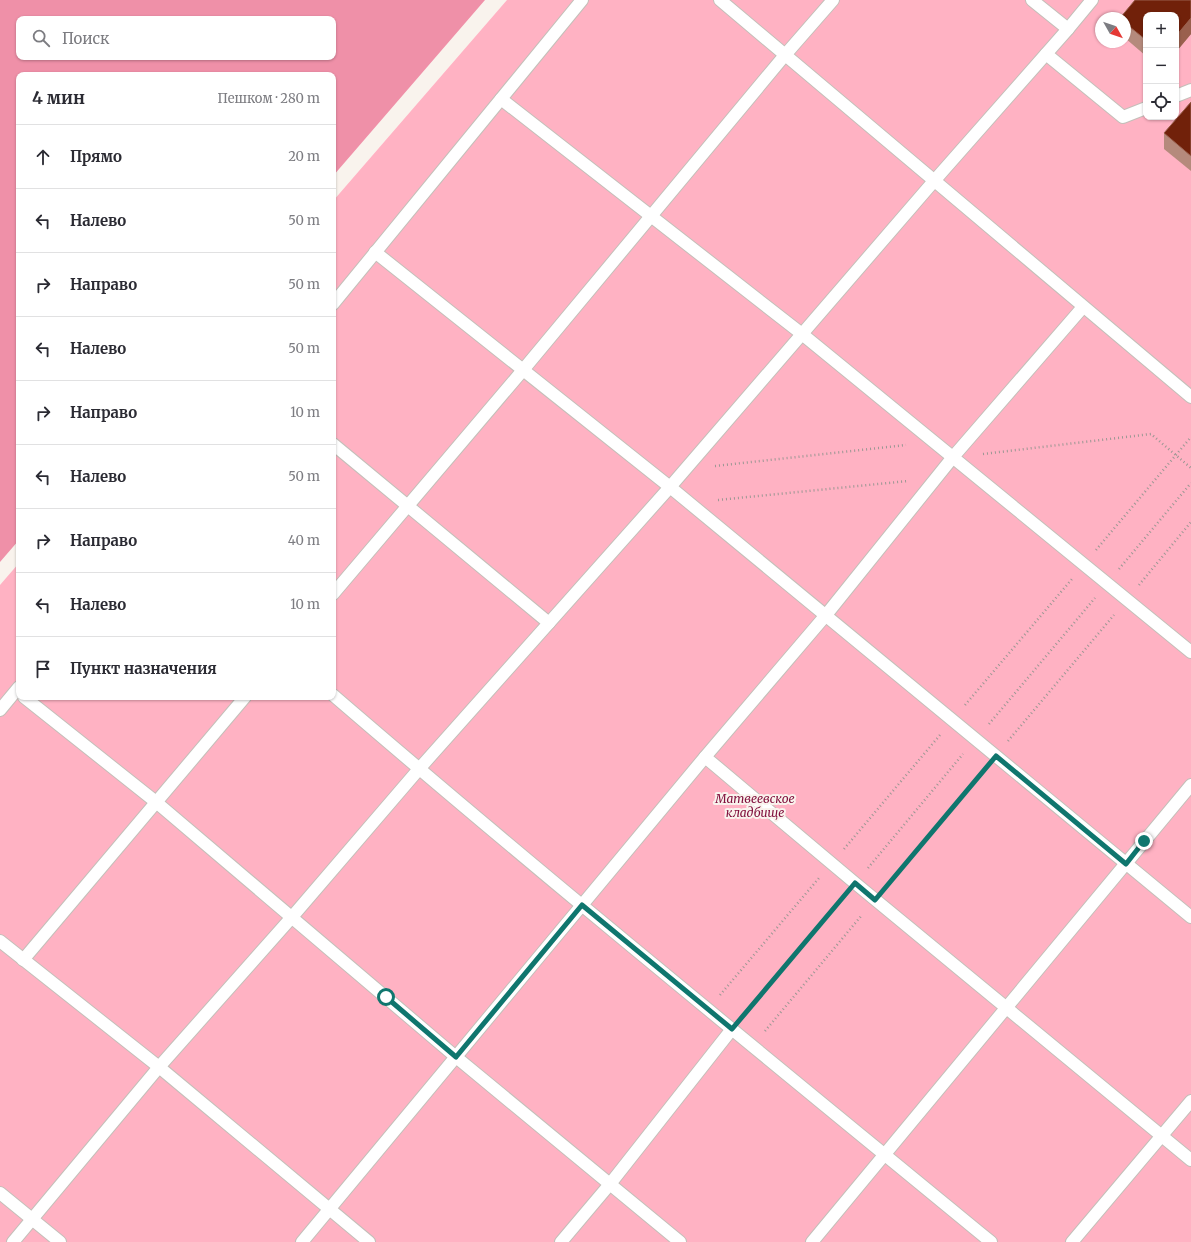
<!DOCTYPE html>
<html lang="ru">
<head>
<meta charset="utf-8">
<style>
	:root { --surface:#fff; --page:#f7f7f7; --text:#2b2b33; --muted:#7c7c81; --line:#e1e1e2 }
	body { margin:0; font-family:Merriweather,serif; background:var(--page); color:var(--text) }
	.controls { position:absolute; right:12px; top:12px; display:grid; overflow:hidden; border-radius:8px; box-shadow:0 1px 3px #0004 }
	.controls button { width:36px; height:36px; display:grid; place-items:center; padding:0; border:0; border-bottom:1px solid var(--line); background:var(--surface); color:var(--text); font:20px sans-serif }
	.compass { position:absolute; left:1095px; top:12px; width:36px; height:36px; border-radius:50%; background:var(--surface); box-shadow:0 1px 3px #0004; rotate:130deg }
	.stop { position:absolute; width:12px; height:12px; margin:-9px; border:3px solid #0f766e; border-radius:50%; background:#fff }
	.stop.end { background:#0f766e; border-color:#fff; box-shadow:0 1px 4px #0008 }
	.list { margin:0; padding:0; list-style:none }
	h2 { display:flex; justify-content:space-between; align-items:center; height:52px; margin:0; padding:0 16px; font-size:17px }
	h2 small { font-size:13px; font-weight:400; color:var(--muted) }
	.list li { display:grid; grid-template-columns:26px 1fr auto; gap:12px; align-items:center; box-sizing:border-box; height:64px; padding:0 16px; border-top:1px solid var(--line) }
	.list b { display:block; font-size:15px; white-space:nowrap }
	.list em { font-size:13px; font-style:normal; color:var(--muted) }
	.icon { flex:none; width:22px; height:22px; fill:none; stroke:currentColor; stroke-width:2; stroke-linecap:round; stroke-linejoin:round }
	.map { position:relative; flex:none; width:1191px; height:1242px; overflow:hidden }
	.search { position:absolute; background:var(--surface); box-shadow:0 1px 3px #0004; left:16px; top:16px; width:320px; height:44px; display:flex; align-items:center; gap:10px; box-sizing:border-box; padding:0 14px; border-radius:8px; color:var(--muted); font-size:15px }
	.panel { position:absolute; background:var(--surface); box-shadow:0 1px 3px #0004; left:16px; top:72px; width:320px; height:628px; border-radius:8px }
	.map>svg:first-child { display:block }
	.green { fill:#ffb2c3; fill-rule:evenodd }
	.forest { fill:#ef90a8; fill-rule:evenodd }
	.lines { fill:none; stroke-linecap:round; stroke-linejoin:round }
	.lane-casing { stroke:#c4bfb9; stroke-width:14 }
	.path { stroke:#9b9793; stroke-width:2.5; stroke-dasharray:1 3; stroke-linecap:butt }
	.lane { stroke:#fff; stroke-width:12 }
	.wall { fill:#b58a7c }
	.shaded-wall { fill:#9a604e }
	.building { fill:#71210a; stroke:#9a604e }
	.route { stroke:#0f766e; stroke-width:5 }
	.labels { text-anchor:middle; stroke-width:4; stroke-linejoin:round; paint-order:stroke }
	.park-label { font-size:12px; font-style:italic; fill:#800f3c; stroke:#f9f3ed }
</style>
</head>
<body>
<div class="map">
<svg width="1191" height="1242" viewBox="0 0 1191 1242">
	<rect width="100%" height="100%" fill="#f9f3ed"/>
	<path class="green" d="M507,0H1191V1242H0V585L19,563V697H333V201ZM1146,15H1176V117H1146ZM1101,18H1125V42H1101Z"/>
	<path class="forest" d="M0,0H485L333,176V75H19V540L0,562ZM19,19H333V57H19Z"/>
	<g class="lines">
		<defs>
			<g id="lane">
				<path d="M720,0L1191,397"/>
				<path d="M1032,0L1068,29"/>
				<path d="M1046,54L1123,117L1146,108"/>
				<path d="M1176,96L1191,90"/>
				<path d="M501,99L802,334L1191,652"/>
				<path d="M375,252L670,487L1191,917"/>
				<path d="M333,304L582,0"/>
				<path d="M333,444L549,623"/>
				<path d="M333,594L523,370L785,55L833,0"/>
				<path d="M333,695C549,881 771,1061 991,1242"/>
				<path d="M24,697L156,802L456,1057L680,1242"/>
				<path d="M0,710L19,687"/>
				<path d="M705,757L855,883L1191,1160"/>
				<path d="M0,941L159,1067L369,1242"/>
				<path d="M23,960L245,697"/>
				<path d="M0,1193L60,1242"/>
				<path d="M13,1242L159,1067L292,917L419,769L670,487L934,181L1068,29L1092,0"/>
				<path d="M302,1242L705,757L826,615L953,457L1083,307"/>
				<path d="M561,1242L610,1184L732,1029"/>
				<path d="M812,1242L1191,785"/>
				<path d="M1072,1242L1191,1101"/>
			</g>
		</defs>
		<use href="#lane" class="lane-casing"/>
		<g class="path">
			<path d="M983,454L1151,434L1191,468"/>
			<path d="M715,466L906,445"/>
			<path d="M718,500L908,481"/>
			<path d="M1096,550L1191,437"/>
			<path d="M1119,569L1191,483"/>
			<path d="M1139,585L1191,522"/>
			<path d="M965,705L1072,579"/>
			<path d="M989,724L1095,598"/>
			<path d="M1008,741L1114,615"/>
			<path d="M844,849L940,735"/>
			<path d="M868,868L963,754"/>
			<path d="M887,885L983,771"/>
			<path d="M720,995L819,878"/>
			<path d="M744,1015L843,898"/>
			<path d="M765,1031L862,915"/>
		</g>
		<use href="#lane" class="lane"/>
	</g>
	<g class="wall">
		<path d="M1135,0H1191V34L1176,52V15H1146V56L1125,38V18H1120Z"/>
		<path d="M1191,102V171L1164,149V133Z"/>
	</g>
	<path class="shaded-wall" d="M1191,18V34L1176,52V36Z"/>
	<g class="building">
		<path d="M1135,0H1191V18L1176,36V15H1146V40L1125,23V18H1120Z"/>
		<path d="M1191,102V156L1164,133Z"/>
	</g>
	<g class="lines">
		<path class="route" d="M386,997L456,1057L582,905L732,1029L855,883L875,900L996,756L1126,864L1144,841"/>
	</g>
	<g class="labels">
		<g class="park-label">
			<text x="755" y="803">Матвеевское<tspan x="755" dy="14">кладбище</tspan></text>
		</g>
	</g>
</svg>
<div class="controls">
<button>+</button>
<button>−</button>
<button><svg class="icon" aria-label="locate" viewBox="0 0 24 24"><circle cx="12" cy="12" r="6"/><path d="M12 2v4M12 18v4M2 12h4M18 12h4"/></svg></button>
</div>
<svg class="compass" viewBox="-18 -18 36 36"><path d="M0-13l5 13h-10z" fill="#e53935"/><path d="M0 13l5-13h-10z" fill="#7c7c81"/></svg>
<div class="stop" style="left:386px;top:997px"></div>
<div class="stop end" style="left:1144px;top:841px"></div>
<div class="search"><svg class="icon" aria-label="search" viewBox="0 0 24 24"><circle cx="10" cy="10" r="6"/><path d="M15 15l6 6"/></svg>Поиск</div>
<section class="panel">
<h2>4 мин<small>Пешком · 280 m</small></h2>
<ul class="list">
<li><svg class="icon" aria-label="ahead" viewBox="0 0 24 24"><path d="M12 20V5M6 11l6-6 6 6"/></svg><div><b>Прямо</b></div><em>20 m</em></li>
<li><svg class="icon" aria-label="left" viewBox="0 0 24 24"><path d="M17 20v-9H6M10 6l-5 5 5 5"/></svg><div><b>Налево</b></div><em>50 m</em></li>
<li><svg class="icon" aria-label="right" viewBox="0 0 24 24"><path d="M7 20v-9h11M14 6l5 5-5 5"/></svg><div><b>Направо</b></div><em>50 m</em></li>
<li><svg class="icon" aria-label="left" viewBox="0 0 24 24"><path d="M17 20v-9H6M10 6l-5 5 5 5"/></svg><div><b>Налево</b></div><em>50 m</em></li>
<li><svg class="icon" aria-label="right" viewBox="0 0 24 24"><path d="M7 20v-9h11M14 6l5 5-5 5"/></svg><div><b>Направо</b></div><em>10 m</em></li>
<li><svg class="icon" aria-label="left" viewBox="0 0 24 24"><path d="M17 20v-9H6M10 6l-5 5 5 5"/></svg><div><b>Налево</b></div><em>50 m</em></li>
<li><svg class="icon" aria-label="right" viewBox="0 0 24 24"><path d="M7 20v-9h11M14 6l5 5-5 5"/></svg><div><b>Направо</b></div><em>40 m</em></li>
<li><svg class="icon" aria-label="left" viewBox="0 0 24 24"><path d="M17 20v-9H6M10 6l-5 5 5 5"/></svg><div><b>Налево</b></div><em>10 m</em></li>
<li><svg class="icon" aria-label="arrive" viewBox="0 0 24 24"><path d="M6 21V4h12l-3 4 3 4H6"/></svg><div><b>Пункт назначения</b></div></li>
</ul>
</section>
</div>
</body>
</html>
